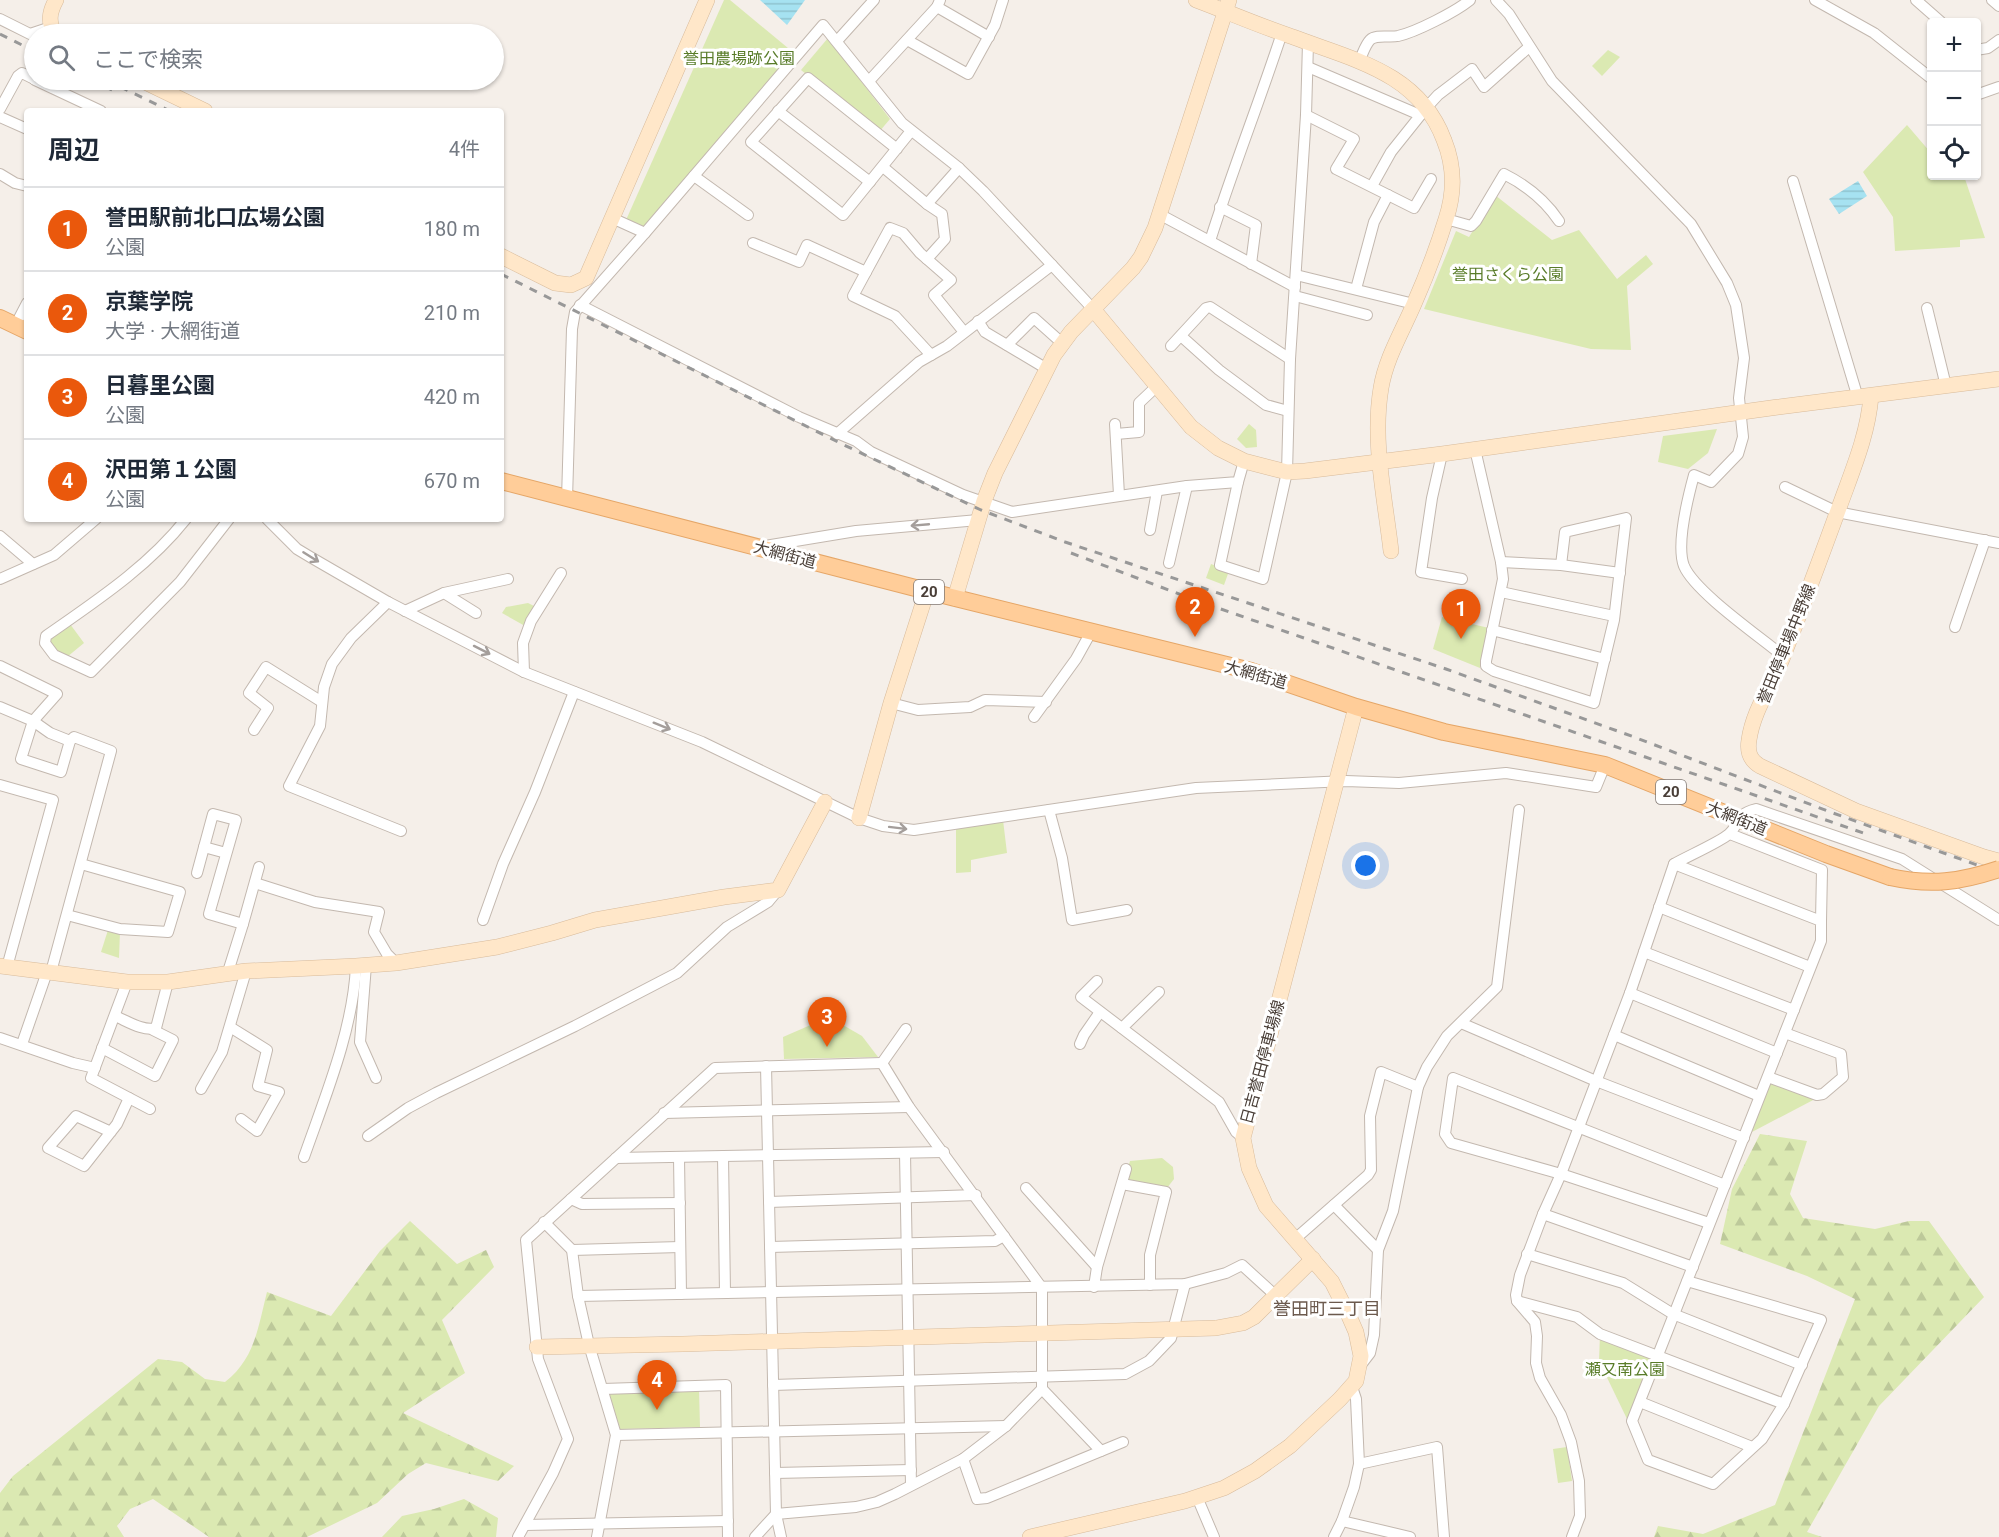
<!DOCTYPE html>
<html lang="ja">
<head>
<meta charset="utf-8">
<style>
	:root { --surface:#fff; --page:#f2f2f3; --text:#1f2937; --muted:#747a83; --line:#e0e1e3; --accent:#ea580c }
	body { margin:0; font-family:Roboto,"Noto Sans JP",sans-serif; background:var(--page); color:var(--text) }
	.controls { position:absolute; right:18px; top:18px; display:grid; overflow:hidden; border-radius:6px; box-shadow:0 2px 4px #0004 }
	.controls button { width:54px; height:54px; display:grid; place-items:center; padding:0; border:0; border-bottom:2px solid var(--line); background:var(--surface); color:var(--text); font:30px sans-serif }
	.you { position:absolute; left:1366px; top:866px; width:21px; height:21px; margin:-15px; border:4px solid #fff; border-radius:50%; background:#1a73e8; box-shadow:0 0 0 9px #1a73e833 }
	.badge { display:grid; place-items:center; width:39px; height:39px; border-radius:50%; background:var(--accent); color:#fff; font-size:20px; font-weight:700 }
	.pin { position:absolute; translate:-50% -50px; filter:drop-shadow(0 2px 3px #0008) }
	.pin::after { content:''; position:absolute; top:32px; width:21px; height:18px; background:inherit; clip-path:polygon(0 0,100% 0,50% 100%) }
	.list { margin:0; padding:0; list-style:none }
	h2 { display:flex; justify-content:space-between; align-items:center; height:78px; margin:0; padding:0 24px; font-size:26px }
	h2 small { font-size:20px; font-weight:400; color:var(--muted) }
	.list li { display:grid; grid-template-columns:39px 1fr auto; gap:18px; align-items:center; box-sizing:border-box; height:84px; padding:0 24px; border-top:2px solid var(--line) }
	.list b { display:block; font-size:22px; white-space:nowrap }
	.list p { margin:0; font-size:20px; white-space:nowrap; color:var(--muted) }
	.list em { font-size:20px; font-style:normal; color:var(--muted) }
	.icon { flex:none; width:33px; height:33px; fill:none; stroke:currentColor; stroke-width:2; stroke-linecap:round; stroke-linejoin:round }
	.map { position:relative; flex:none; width:1999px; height:1537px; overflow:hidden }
	.search { position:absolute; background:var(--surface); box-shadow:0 2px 4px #0004; left:24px; top:24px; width:480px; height:66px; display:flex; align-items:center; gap:15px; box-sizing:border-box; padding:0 21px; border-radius:33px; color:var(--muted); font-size:22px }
	.panel { position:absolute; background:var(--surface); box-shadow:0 2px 4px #0004; left:24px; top:108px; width:480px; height:414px; border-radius:6px }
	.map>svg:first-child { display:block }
	.forest { fill:url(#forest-firs) }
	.park { fill:#dbe9b2 }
	.water { fill:url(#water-rules) }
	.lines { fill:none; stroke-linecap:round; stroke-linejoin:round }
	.street-casing { stroke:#c3b8af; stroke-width:12 }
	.secondary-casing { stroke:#d8bb9b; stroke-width:16 }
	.primary-casing { stroke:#e5a667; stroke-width:18 }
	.street { stroke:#fff; stroke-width:10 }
	.secondary { stroke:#ffe7c9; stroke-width:15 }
	.primary { stroke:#ffcd99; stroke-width:16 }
	.rail { stroke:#989898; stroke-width:3; stroke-dasharray:8 8; stroke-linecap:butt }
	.primary-bridge-casing { stroke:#e5a667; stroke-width:18; stroke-linecap:butt }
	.primary-bridge { stroke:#ffcd99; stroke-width:16 }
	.oneway { stroke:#a49e9b }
	.labels { text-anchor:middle; stroke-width:6; stroke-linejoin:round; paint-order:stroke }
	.shield { fill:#fff; stroke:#807873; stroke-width:1.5 }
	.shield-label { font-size:15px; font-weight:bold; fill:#493e37 }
	.park-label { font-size:16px; fill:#597c29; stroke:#fff }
	.street-label { font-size:16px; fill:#493e37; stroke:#fff }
	.neighbourhood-label { font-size:18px; fill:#6c5a4e; stroke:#fff }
</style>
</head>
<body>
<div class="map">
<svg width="1999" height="1537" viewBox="0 0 1999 1537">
	<defs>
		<pattern id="forest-firs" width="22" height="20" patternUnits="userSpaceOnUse" patternTransform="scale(1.5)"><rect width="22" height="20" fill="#dbe9b2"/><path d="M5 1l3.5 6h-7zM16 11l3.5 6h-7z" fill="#bdc99a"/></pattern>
		<pattern id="water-rules" width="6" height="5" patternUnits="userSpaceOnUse" patternTransform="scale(1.5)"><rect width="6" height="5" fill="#a6e2f1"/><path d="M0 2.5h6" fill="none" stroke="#90c3cf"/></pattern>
	</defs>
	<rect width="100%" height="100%" fill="#f5efe9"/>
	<g class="forest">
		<path d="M1760,1134L1807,1141L1790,1194L1803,1218L1875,1229L1909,1221H1929L1984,1297L1879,1406L1807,1532L1822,1537H1654L1658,1526L1703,1534L1775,1505L1855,1299L1807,1276L1720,1244L1732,1189Z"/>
		<path d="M410,1221L457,1264L486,1250L494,1267L442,1320L465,1373L403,1413L514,1466L498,1481L426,1463L408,1474L377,1503L307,1537H209L153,1499L130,1509L117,1526L124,1537H0V1493L13,1476L158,1359L182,1362L205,1379L225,1382C255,1359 258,1327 267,1292L331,1316L380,1251Z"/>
		<path d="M464,1499L498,1518L496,1537H382L402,1516L434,1509Z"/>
	</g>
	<g class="park">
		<path d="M724,0H730L794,53L643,228L626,220Z"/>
		<path d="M828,38L890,119L879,132L801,70Z"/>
		<path d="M1608,50L1620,57L1602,76L1592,66Z"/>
		<path d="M1907,125L1931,153L1932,176H1964L1985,238L1960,240V247L1895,251L1893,217L1863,172Z"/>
		<path d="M1495,195L1552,240L1579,230L1617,279L1646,255L1653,264L1627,286L1631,350L1591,349L1424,309L1456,231L1469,237Z"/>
		<path d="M1249,424L1256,430L1257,447L1246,448L1237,439Z"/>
		<path d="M1717,429L1708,453L1688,469L1658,462L1663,436Z"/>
		<path d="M1211,564L1229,571L1224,585L1206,578Z"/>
		<path d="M528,603L536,607L525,626L502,613L506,607Z"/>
		<path d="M1442,617L1489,628L1480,668L1433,649Z"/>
		<path d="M70,624L84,643L67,657C59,652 50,648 50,637Z"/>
		<path d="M1003,820L1007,853L971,860V872L956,873V828Z"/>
		<path d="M108,930L120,932L119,958L101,952Z"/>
		<path d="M829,1017L862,1036L878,1057L784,1059L783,1037Z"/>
		<path d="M1769,1083L1817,1098L1752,1132Z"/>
		<path d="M1162,1158L1173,1167L1174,1179L1167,1188L1127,1181L1125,1177L1130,1161Z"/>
		<path d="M1600,1334L1652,1359L1628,1421L1599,1361Z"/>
		<path d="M699,1389L700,1427L620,1429L609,1393Z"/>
		<path d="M1567,1447L1572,1481L1558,1483L1553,1449Z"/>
	</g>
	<g class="water">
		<path d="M760,0H805L787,25Z"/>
		<path d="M1858,181L1867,196L1839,214L1829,199Z"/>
	</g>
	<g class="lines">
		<defs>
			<g id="street">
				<path d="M1496,0L1509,14L1552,81L1691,224L1727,283L1736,305L1744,358L1739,398L1743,437L1738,454L1711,482L1694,475C1688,497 1676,545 1684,566C1695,592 1759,636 1783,656"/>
				<path d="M1815,0L1874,33L1932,79"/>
				<path d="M1916,0L1941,22"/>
				<path d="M1992,0L1999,6"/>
				<path d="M937,7L989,37"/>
				<path d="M0,19L30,34L51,27"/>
				<path d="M907,40L968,74L995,25L1003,0"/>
				<path d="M837,41L874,0"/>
				<path d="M1976,50L1988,48L1999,40"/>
				<path d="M1359,61C1362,56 1365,45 1370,40C1376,34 1390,38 1398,36C1416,32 1455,12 1470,0"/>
				<path d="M1308,67L1420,115"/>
				<path d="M35,80L101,111"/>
				<path d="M869,81L937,7L940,0"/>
				<path d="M1976,95L1999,87"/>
				<path d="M0,109L18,76L22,73L34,79"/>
				<path d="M778,111L870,182"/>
				<path d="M1306,115L1354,139L1336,169L1414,208L1431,179"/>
				<path d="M0,117L27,129"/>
				<path d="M897,149L808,78L751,142L843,215L911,131"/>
				<path d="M883,167L927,204L959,168"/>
				<path d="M0,174L15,183L27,186"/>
				<path d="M694,176L748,215"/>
				<path d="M1793,181L1858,398"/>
				<path d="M1372,186L1391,152L1427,107L1438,95L1472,69L1484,87L1529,47"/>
				<path d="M927,204L942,214L945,239L927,259"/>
				<path d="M1220,207L1256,225L1251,264"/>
				<path d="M1159,214L1295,287"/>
				<path d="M612,218L645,233"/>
				<path d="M1446,219L1471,226L1476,221L1504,174C1526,185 1545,200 1559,221"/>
				<path d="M1210,241C1232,171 1259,103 1282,33"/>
				<path d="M753,243L799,262L807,245L866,272L890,228L903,233L920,253L951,280L934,295L964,332"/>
				<path d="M866,272L853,296L895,316L931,355"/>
				<path d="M1296,275L1414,304"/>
				<path d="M1356,289L1374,222L1388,195"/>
				<path d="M1295,296L1367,315"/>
				<path d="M580,305L799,417L856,441L871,452L963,495L1012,512L1187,486L1238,482L1244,461"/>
				<path d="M1927,308L1946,386"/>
				<path d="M978,321L985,332L1047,369"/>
				<path d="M15,326L27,303"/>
				<path d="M1181,336L1219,370L1266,405L1288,411"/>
				<path d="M1007,345L1034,318L1062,343"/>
				<path d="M1171,346L1206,308L1210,307L1290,359"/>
				<path d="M1115,424L1119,495"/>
				<path d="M837,434L919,362L947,346L1052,265"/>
				<path d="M1116,434L1139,432V403L1157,386"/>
				<path d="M1475,449L1501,562L1503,579L1486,661V666L1494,671L1594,703L1614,620L1626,518L1565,532L1561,565"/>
				<path d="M1442,454L1432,498L1421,572L1462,579"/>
				<path d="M1238,482L1220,565L1263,579L1287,472L1290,359L1306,115L1308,43"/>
				<path d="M1785,487L1837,512L1999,543"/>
				<path d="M567,499L572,329L575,312L645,233L823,25L902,123L959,168L983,191L1093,309"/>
				<path d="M186,519C148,567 96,601 46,636L45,643L54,655L91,672L180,582L229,519"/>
				<path d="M267,519L297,549L312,558L388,602L524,672L702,742L859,818L883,826L914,830L1196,788L1346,781L1399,783L1506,773L1596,787L1605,765"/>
				<path d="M1150,530L1157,491"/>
				<path d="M0,536L33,564"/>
				<path d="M765,546L856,531L978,520"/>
				<path d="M1501,562L1561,565L1620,573"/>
				<path d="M1169,563L1187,486"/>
				<path d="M0,579L54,555L96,519"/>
				<path d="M1501,592L1614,616"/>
				<path d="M444,593L476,613"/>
				<path d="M388,602L351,638L332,664L324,687L320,726L289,786L401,831"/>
				<path d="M405,611L444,593L508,579"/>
				<path d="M1955,627L1985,540"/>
				<path d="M1492,630L1605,659"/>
				<path d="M0,666L57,694L33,721L21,759L61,772L70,741L74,737L111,751L51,972"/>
				<path d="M524,672L523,643L531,621L561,573"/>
				<path d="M891,703L918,710L970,707L985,700L1046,702"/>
				<path d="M0,707L33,721L50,733L70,741"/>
				<path d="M1034,717L1076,659L1091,632"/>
				<path d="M254,730L268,708L249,693L266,667L322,702"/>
				<path d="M0,785L53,800L7,967"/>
				<path d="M1049,810L1062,858L1072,920L1127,910"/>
				<path d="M1730,834L1822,870L1821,921"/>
				<path d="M204,847L226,853"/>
				<path d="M1674,864L1821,921V941L1632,1421L1648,1460L1713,1484L1762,1439L1784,1404L1821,1320L1687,1281"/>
				<path d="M197,873L213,814L236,820L209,914L243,924L227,975"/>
				<path d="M255,883L315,902L379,912L374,932L387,954L396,963"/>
				<path d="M1659,907L1810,967"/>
				<path d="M67,915L120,929L168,932L180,892L81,864"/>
				<path d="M483,920L503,864L535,792L574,692"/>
				<path d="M243,924L259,867"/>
				<path d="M1644,952L1794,1010"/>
				<path d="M366,965L360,1042L376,1078"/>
				<path d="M1097,981L1081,997L1219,1102L1236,1132L1243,1138"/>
				<path d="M127,982L91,1078L150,1109"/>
				<path d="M1630,993L1777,1053"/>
				<path d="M115,1016C127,1021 144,1032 156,1028L168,982"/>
				<path d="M1461,1023L1596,1081L1744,1138"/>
				<path d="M230,1027L267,1050L258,1086L279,1092L257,1131L241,1119"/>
				<path d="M1122,1028L1159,992"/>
				<path d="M1614,1035L1759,1096"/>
				<path d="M0,1038L73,1063L95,1068"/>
				<path d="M22,1044L47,972"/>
				<path d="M1080,1044L1084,1035L1100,1012"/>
				<path d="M102,1048L155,1076L173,1040L153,1030"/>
				<path d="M882,1063L906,1029"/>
				<path d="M766,1066L776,1514L781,1537"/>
				<path d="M1768,1077L1817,1095L1823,1094L1843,1077L1841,1054L1785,1033"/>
				<path d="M201,1089L222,1052L246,971"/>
				<path d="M664,1113L909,1107"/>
				<path d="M111,1132L76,1116L48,1148L84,1166L117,1124L129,1098"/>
				<path d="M368,1136L408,1108L436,1093L575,1026L677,973L727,927L768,902L778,890"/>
				<path d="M905,1153L911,1485"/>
				<path d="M723,1156L725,1293"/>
				<path d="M304,1157C325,1097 353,1030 356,966"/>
				<path d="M679,1157L681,1294"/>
				<path d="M616,1158L944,1152"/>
				<path d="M1122,1184L1166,1192L1150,1255V1285"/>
				<path d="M1026,1188L1097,1267"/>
				<path d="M571,1199L582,1204L680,1203"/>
				<path d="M769,1202L976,1195"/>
				<path d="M1334,1205L1378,1250"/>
				<path d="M1543,1214L1693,1267"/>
				<path d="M544,1222L572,1250L578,1296L589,1345L616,1435L597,1537"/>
				<path d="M1709,1223L1561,1174L1451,1143L1445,1134L1453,1078L1725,1185"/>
				<path d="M1295,1239L1368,1175L1371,1170L1370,1116L1381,1072L1418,1087L1427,1067L1447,1036L1497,987L1519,810"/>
				<path d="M770,1247L995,1241L1004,1236"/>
				<path d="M572,1250L680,1247"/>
				<path d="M1527,1254L1623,1283L1673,1314L1802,1365"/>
				<path d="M1094,1287L1097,1267L1126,1169"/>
				<path d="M578,1296L1185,1284L1226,1273L1242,1265L1276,1296"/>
				<path d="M1517,1301L1577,1317L1600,1334L1784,1404"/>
				<path d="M1360,1366L1370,1353L1374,1335L1378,1250L1393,1211L1418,1087"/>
				<path d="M773,1385L1125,1374L1149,1361L1171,1338L1185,1284"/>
				<path d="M603,1389L726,1385L728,1537"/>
				<path d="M1042,1389L1101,1451"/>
				<path d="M1640,1402L1752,1447"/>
				<path d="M616,1435L1006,1426"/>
				<path d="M963,1459L977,1499L987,1498L1123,1442"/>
				<path d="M1359,1464L1437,1447L1444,1537"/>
				<path d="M775,1473L911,1470"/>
				<path d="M1197,1497L1214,1537"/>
				<path d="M1342,1521L1410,1537"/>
				<path d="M525,1525L728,1521"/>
				<path d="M518,1537L553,1473L568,1439L538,1359L526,1240L715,1068L882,1063"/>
				<path d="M755,1537L776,1514L856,1507L877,1502L895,1494L963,1459L1006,1426L1042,1389V1288L909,1107L882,1063"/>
				<path d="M1334,1537L1342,1521L1354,1487L1359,1464L1356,1399L1352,1387"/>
				<path d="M1572,1537L1580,1516L1579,1481L1571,1442L1561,1415L1540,1378L1536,1363L1537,1336L1535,1322L1517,1301L1516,1295L1520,1275L1543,1214L1561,1174L1630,993L1674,864C1686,857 1720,842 1729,834C1740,824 1735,814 1756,809L1902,859L1999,920"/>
			</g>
			<g id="secondary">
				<path d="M1196,0C1228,12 1260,26 1293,37C1354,60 1419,73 1444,140C1455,167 1455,192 1446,219C1437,248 1426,277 1414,304C1402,332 1386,358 1381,388C1372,442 1385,498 1391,551"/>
				<path d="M55,34C48,22 49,13 56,0"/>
				<path d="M141,80L205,111"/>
				<path d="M501,256L555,283L571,285L586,278L707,0"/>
				<path d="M1093,309L1191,427L1218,448L1244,461L1287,472L1305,471L1442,454L1778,407L1999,379"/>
				<path d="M1871,396C1868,434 1853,469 1840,505C1821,557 1802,608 1782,659C1771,686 1753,711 1749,740C1747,752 1750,760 1760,766L1856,811L1984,857L1999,861"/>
				<path d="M955,598L984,501L995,473L1054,355L1071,332L1133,268L1141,257L1155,228L1229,0"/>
				<path d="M859,818L891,703L927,591"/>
				<path d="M0,966L127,982H168L246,971L356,966L396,963L497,947L552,933L595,920L724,897L778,890L825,802"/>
				<path d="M537,1347L683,1344L1216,1328L1243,1323L1254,1317L1313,1259"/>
				<path d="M1030,1537L1185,1501L1224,1488L1255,1471L1290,1446L1340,1399L1356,1381L1361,1356L1356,1332L1349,1316L1332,1282L1266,1206L1249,1168L1243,1138L1356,707"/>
			</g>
			<g id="primary">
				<path d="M0,318L27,331"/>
				<path d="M501,481L927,591L1251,671L1356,707L1444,732L1605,765L1826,854L1890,877"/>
			</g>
		</defs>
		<use href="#street" class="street-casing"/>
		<use href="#secondary" class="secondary-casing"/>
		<use href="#primary" class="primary-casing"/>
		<use href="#street" class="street"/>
		<use href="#secondary" class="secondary"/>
		<use href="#primary" class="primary"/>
		<g class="rail">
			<path d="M0,34L34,51"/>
			<path d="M91,80L112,90"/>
			<path d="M106,80L170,111"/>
			<path d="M501,274L842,444L981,510L1065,542L1446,669L1634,737L1833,813L1999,873"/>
			<path d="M1071,553L1195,600L1869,835"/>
		</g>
		<defs>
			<path id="primary-bridge" d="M1890,877C1931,886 1960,882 1999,869"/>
		</defs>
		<use href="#primary-bridge" class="primary-bridge-casing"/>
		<use href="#primary-bridge" class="primary-bridge"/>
	</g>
	<defs><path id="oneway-shaft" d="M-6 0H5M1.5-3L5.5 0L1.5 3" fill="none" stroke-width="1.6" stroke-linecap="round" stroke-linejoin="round" transform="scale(1.5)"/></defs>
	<g class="oneway">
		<use href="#oneway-shaft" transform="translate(920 525) rotate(175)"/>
		<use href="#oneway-shaft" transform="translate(311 557) rotate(32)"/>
		<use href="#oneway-shaft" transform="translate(482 650) rotate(27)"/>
		<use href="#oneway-shaft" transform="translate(662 726) rotate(22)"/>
		<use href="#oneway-shaft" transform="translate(898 828) rotate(7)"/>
	</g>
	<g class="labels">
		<g class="shield">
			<rect x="914" y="580" width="30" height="24" rx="4.5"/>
			<rect x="1656" y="780" width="30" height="24" rx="4.5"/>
		</g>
		<g class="shield-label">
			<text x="929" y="597">20</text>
			<text x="1671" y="797">20</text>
		</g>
		<g class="park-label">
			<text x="739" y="64">誉田農場跡公園</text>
			<text x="1508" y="280">誉田さくら公園</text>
			<text x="1625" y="1375">瀬又南公園</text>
		</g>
		<g class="street-label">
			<text transform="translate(785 554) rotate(15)" y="6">大網街道</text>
			<text transform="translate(1786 644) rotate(-68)" y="6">誉田停車場中野線</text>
			<text transform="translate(1256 674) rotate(16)" y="6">大網街道</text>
			<text transform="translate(1737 818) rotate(22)" y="6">大網街道</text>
			<text transform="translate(1262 1062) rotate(-75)" y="6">日吉誉田停車場線</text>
		</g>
		<g class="neighbourhood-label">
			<text x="1327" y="1315">誉田町三丁目</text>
		</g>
	</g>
</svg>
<div class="controls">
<button>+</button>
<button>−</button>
<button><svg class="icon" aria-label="locate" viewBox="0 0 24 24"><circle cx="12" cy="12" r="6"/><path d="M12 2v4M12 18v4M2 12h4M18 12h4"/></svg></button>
</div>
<div class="you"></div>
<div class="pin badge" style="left:1461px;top:639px">1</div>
<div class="pin badge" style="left:1195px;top:637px">2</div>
<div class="pin badge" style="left:827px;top:1047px">3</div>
<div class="pin badge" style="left:657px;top:1410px">4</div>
<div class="search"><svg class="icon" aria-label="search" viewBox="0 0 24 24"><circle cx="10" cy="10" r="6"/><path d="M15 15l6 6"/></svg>ここで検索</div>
<section class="panel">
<h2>周辺<small>4件</small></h2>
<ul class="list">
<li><span class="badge">1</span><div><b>誉田駅前北口広場公園</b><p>公園</p></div><em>180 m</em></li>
<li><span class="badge">2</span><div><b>京葉学院</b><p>大学 · 大網街道</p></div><em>210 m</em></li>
<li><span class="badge">3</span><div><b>日暮里公園</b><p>公園</p></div><em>420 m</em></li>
<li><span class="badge">4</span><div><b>沢田第１公園</b><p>公園</p></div><em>670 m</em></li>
</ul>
</section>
</div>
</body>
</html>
